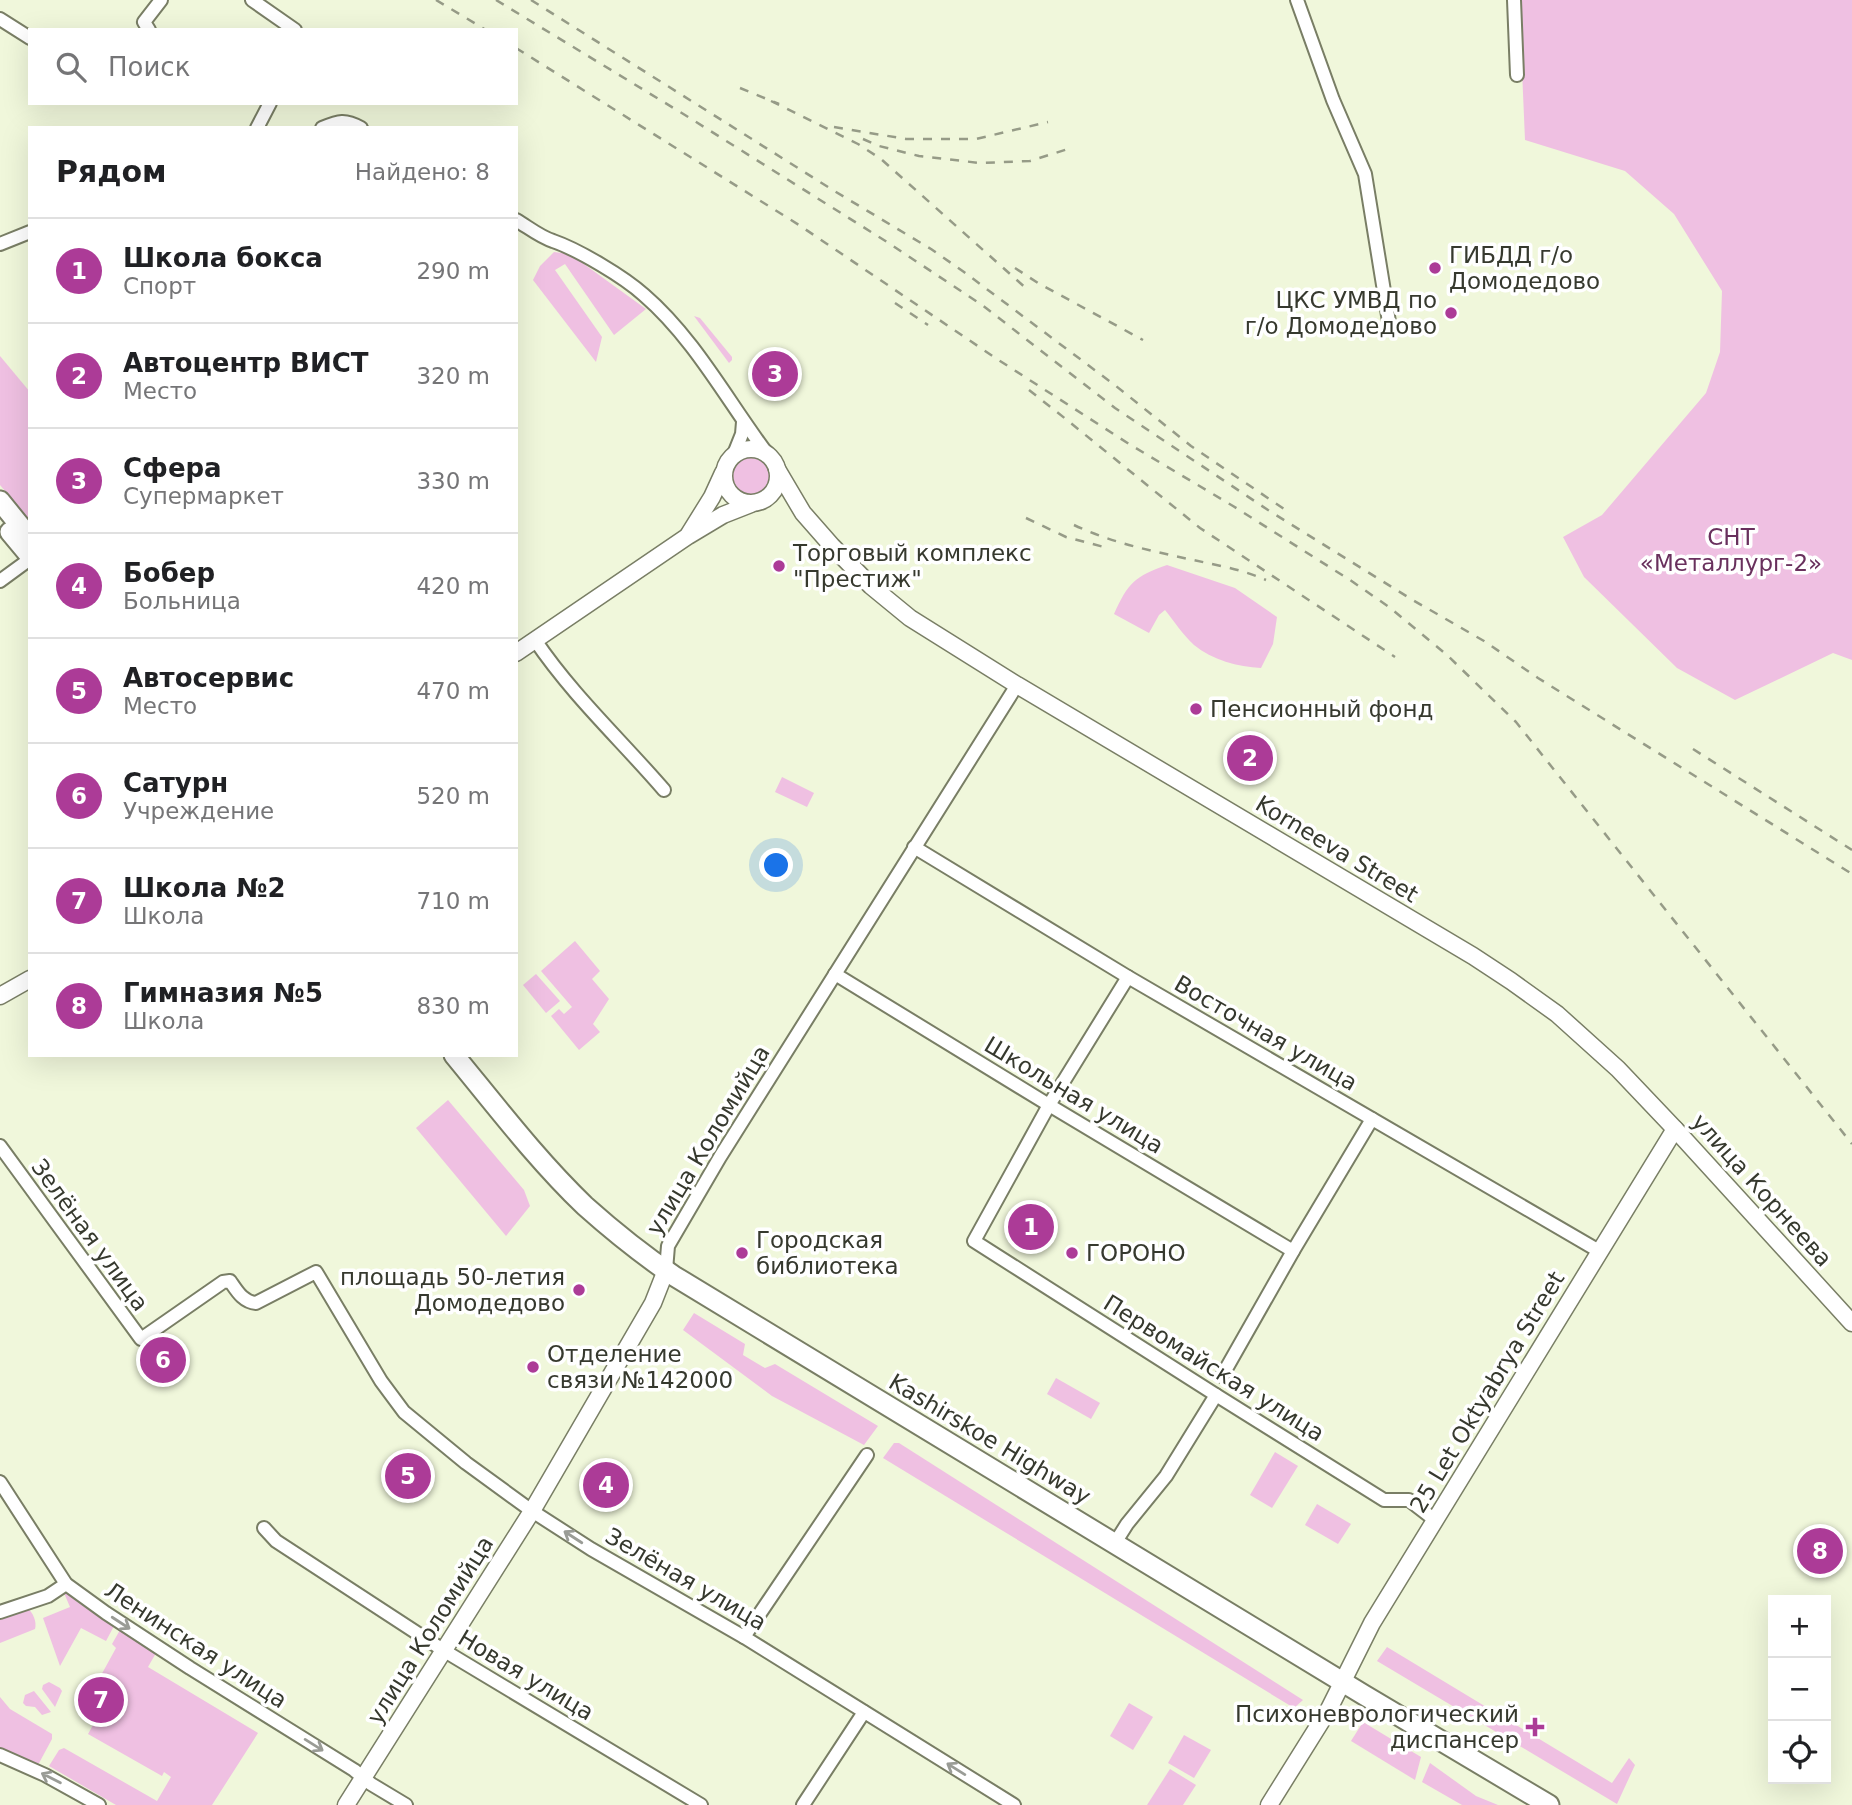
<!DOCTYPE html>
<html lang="ru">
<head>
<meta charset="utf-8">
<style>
	:root { --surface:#fff; --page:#f6f6f6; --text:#202124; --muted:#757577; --line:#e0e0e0; --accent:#ac3b97 }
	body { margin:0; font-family:"DejaVu Sans",sans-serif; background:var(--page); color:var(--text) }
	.controls { position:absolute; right:21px; bottom:21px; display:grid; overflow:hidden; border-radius:0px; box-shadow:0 7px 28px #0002 }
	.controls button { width:63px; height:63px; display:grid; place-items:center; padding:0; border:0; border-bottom:2px solid var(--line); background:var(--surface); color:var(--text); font:35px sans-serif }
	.you { position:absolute; left:777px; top:866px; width:24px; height:24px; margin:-18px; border:5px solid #fff; border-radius:50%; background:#1a73e8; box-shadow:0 0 0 10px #1a73e833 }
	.badge { display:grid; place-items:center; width:46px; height:46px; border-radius:50%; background:var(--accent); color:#fff; font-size:23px; font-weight:700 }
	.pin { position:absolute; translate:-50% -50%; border:4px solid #fff; box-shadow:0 2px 7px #0006 }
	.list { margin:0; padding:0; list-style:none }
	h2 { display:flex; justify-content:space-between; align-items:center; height:91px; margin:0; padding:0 28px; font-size:30px }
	h2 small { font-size:23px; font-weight:400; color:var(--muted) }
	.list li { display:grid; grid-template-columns:46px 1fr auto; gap:21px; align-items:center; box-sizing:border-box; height:105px; padding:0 28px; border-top:2px solid var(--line) }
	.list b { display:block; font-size:26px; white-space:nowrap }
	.list p { margin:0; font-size:23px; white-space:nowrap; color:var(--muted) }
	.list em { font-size:23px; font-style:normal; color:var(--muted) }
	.icon { flex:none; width:38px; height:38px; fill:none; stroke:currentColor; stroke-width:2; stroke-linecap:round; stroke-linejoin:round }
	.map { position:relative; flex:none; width:1852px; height:1805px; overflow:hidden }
	.search { position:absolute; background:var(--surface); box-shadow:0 7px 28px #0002; left:28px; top:28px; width:490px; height:77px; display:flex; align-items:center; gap:18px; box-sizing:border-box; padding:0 24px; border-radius:0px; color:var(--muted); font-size:26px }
	.panel { position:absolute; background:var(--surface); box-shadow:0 7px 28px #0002; left:28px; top:126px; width:490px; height:931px; border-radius:0px }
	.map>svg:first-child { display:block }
	.green { fill:#efc0e2 }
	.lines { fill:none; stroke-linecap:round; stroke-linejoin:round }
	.street-casing { stroke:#797e65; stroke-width:16 }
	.secondary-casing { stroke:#797e65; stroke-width:19 }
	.primary-casing { stroke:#797e65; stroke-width:23 }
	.street { stroke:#fff; stroke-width:12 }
	.secondary { stroke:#fff; stroke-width:16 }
	.primary { stroke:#fff; stroke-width:19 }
	.rail { stroke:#969b87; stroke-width:2.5; stroke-dasharray:9 9; stroke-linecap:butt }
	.oneway { stroke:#9a9c96 }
	.poi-dot { fill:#ac3b97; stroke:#fff; stroke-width:2.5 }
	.labels { text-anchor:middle; stroke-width:7; stroke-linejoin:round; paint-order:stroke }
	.poi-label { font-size:23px; fill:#36392e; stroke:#fff; text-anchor:start }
	.park-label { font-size:23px; fill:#69305d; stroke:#fff }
	.street-label { font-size:23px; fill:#36392e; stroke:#fff }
</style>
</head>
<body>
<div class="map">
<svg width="1852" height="1805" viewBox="0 0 1852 1805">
	<rect width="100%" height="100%" fill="#f0f7db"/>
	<g class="green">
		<path d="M1519,0H1852V660L1833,653L1735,700L1677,668L1584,577L1563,537L1602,515L1706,393L1720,352L1722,291L1674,214L1625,171L1525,140Z"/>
		<path d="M554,252L570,254L646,309L614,335L565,264L555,270L602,337L596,362L533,280L540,266Z"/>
		<path d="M694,316L700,318L732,357V360L729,363Z"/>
		<path d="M0,356L30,392V521L0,485Z"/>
		<circle cx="751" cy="476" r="22"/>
		<path d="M1167,565L1235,588L1277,617L1273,644L1261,668C1238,667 1212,660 1194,645C1183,635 1174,621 1165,610L1159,615L1149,633L1114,614C1128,583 1135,576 1167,565Z"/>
		<path d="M782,777L814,793L807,807L775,792Z"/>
		<path d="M575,941L600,971L592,979L609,999L593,1024L600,1032L579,1050L551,1016L559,1009L564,1014L572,1007L541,971Z"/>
		<path d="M536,974L560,1001L546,1013L523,985Z"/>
		<path d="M448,1100L524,1190L530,1206L506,1236L416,1128Z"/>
		<path d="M694,1313L745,1344L743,1355L765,1368L775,1364L878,1426L864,1445L772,1396L683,1330Z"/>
		<path d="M1056,1378L1100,1403L1091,1419L1047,1394Z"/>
		<path d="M894,1443H899L1303,1700L1294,1708L883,1458Z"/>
		<path d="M1275,1452L1298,1466L1272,1508L1250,1495Z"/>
		<path d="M1317,1504L1351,1524L1338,1544L1305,1525Z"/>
		<path d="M66,1591H69L76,1601L114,1626L106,1641L81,1628L60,1666L43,1618L70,1607L64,1593Z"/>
		<path d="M27,1608C33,1612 37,1622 35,1629L0,1643V1616Z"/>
		<path d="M120,1630L156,1653L148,1667L258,1733L212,1805H116L49,1766L59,1750L64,1748L157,1801L171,1777L164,1772L162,1776L88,1734L110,1695L113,1696L114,1693L99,1684L101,1680L99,1679L116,1648L112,1644Z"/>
		<path d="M1387,1647L1612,1783L1629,1758L1635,1765L1617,1804L1377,1661Z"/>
		<path d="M49,1682L60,1688L62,1691L55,1707L42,1689L43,1685Z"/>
		<path d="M34,1691L51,1712L42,1715L35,1707L26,1706L23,1703L25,1695Z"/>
		<path d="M0,1697L10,1709L52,1734V1739L38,1765L0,1748Z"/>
		<path d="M1129,1703L1153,1717L1133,1750L1110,1736Z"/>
		<path d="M1363,1722L1421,1757L1415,1780L1351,1741Z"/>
		<path d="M1184,1735L1211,1750L1194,1778L1168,1763Z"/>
		<path d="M1430,1763L1476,1796L1498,1805H1462L1422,1782Z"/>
		<path d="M1170,1769L1196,1785L1183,1805H1147Z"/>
	</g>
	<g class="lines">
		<defs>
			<g id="street">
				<path d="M252,0L295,30"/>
				<path d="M1297,0L1333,100L1365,174L1390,328"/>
				<path d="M1514,0L1517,75"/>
				<path d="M0,19L30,38"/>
				<path d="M149,30L144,22L161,0"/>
				<path d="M257,128L270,103"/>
				<path d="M322,128C339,121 345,119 361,128"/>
				<path d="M516,220C528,227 540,237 553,241C579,250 624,277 644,295C695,339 728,402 768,455"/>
				<path d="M0,244L30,232"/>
				<path d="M734,454L742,434L743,422"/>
				<path d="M0,581L30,559"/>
				<path d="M535,640C573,696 621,740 664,790"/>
				<path d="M914,847L1128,977L1599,1251"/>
				<path d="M835,974L1049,1105L1293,1251"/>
				<path d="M1128,977L1049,1105L974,1241L1216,1395L1384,1500H1409L1435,1520"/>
				<path d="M0,1146L141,1339L223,1282L230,1281C237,1291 243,1302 256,1303L316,1272L381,1381L404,1412L466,1463L532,1511L591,1549L744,1637L1014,1805"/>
				<path d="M666,1270L668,1246L720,1157L1017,685"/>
				<path d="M1222,1376L1293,1251L1372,1119"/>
				<path d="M0,1482L66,1584L106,1613L190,1668L354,1770L371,1784L406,1805"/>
				<path d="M264,1528L276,1541L443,1650L701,1805"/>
				<path d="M1115,1543L1127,1524L1166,1476L1216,1395"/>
				<path d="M0,1612L48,1596L66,1584"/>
				<path d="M744,1637L867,1455"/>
				<path d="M0,1755L45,1775L99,1805"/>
				<path d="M803,1805L864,1712"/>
			</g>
			<g id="secondary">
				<circle cx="751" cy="476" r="27"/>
				<path d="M777,469L803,513L832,546L871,586L910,618L1017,685L1473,956L1511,981L1557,1014L1618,1069L1675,1129L1852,1323"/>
				<path d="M689,534L712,497L723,473"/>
				<path d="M516,653L688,536L723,515L751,504"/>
				<path d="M0,996L30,979"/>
				<path d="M346,1805L532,1511L653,1303L666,1270"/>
				<path d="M1269,1805L1329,1709L1372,1623L1675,1129"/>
			</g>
			<g id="primary">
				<path d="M0,501L30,538"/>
				<path d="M10,532L30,556"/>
				<path d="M454,1055C496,1106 537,1160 585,1206C613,1231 643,1255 674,1276L1364,1695L1549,1805"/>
			</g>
		</defs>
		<use href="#street" class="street-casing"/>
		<use href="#secondary" class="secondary-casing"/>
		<use href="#primary" class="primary-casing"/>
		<use href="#street" class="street"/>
		<use href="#secondary" class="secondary"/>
		<use href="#primary" class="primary"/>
		<g class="rail">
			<path d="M436,0L486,30"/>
			<path d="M496,0L685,115L887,242L982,305L1115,408L1268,510L1411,599L1484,641L1538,678L1852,874"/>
			<path d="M531,0L836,192L931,249L964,272L1116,386L1191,446L1290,513"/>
			<path d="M516,48L799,225L997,359L1129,444L1233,506L1350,580L1389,607L1447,655L1516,722L1852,1144"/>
			<path d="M740,88L779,104"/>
			<path d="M771,101L858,144L881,159L1028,290"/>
			<path d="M834,127L906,139H976L1048,122"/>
			<path d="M863,139L879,146L919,156L980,163L1030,161L1071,148"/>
			<path d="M1015,268L1038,283L1143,340"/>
			<path d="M895,303L928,325"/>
			<path d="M1029,390L1067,420L1200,528L1395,657"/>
			<path d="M1026,518L1066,537L1104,547"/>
			<path d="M1074,525C1112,543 1152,551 1193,560C1217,565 1244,570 1266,580"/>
			<path d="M1693,749L1852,850"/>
		</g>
	</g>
	<defs><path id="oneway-shaft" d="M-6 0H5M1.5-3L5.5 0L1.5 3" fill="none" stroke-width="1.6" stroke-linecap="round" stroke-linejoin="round" transform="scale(1.75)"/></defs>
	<g class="oneway">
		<use href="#oneway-shaft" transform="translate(573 1537) rotate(-147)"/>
		<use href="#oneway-shaft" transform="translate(121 1623) rotate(33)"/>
		<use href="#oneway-shaft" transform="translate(314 1745) rotate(32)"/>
		<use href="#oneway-shaft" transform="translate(956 1769) rotate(-148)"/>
		<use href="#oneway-shaft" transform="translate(51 1778) rotate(-153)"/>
	</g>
	<g class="poi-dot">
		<circle cx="1435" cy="268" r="7"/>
		<circle cx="1451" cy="313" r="7"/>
		<circle cx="779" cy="566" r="7"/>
		<circle cx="1196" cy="709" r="7"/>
		<circle cx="742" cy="1253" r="7"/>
		<circle cx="1072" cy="1253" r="7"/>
		<circle cx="579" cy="1290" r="7"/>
		<circle cx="533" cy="1367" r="7"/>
		<path d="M1531.5 1716.5h7v7h7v7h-7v7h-7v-7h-7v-7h7z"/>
	</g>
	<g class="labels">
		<g class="poi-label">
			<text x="1449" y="263">ГИБДД г/о<tspan x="1449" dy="26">Домодедово</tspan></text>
			<text x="1437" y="308" text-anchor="end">ЦКС УМВД по<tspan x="1437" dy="26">г/о Домодедово</tspan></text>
			<text x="793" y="561">Торговый комплекс<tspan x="793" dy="26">"Престиж"</tspan></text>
			<text x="1210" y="717">Пенсионный фонд</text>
			<text x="756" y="1248">Городская<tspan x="756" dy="26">библиотека</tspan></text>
			<text x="1086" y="1261">ГОРОНО</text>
			<text x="565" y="1285" text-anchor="end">площадь 50-летия<tspan x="565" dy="26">Домодедово</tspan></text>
			<text x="547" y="1362">Отделение<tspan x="547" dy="26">связи №142000</tspan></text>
			<text x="1519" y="1722" text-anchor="end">Психоневрологический<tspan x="1519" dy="26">диспансер</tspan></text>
		</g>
		<g class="park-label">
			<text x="1731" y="545">СНТ<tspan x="1731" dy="26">«Металлург-2»</tspan></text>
		</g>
		<g class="street-label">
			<text transform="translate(1337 849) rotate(31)" y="8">Korneeva Street</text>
			<text transform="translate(1266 1033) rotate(30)" y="8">Восточная улица</text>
			<text transform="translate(1074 1095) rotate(31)" y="8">Школьная улица</text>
			<text transform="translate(708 1140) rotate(-59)" y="8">улица Коломийца</text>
			<text transform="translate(1762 1190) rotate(48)" y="8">улица Корнеева</text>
			<text transform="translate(90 1235) rotate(54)" y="8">Зелёная улица</text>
			<text transform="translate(1214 1368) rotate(32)" y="8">Первомайская улица</text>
			<text transform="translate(1487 1392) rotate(-59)" y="8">25 Let Oktyabrya Street</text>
			<text transform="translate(990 1439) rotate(31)" y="8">Kashirskoe Highway</text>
			<text transform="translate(686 1579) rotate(30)" y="8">Зелёная улица</text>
			<text transform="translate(430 1630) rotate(-58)" y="8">улица Коломийца</text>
			<text transform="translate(196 1645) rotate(33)" y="8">Ленинская улица</text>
			<text transform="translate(526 1675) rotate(31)" y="8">Новая улица</text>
		</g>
	</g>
</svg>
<div class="controls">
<button>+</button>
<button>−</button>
<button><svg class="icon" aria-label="locate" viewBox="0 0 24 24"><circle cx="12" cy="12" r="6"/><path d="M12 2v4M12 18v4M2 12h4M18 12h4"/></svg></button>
</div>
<div class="you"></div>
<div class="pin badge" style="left:1031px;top:1227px">1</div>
<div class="pin badge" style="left:1250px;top:758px">2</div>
<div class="pin badge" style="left:775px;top:374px">3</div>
<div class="pin badge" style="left:606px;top:1485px">4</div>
<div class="pin badge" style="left:408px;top:1476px">5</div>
<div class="pin badge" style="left:163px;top:1360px">6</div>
<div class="pin badge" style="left:101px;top:1700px">7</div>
<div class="pin badge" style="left:1820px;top:1551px">8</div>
<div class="search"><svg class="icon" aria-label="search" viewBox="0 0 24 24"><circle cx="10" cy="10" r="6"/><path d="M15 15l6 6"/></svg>Поиск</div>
<section class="panel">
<h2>Рядом<small>Найдено: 8</small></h2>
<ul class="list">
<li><span class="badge">1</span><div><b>Школа бокса</b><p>Спорт</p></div><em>290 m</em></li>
<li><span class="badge">2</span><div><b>Автоцентр ВИСТ</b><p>Место</p></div><em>320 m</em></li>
<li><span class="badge">3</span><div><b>Сфера</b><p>Супермаркет</p></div><em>330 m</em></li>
<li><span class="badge">4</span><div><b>Бобер</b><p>Больница</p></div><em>420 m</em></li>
<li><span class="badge">5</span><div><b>Автосервис</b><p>Место</p></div><em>470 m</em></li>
<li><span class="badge">6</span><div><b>Сатурн</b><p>Учреждение</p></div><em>520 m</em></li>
<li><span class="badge">7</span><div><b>Школа №2</b><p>Школа</p></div><em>710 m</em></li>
<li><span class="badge">8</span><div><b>Гимназия №5</b><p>Школа</p></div><em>830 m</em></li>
</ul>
</section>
</div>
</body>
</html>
